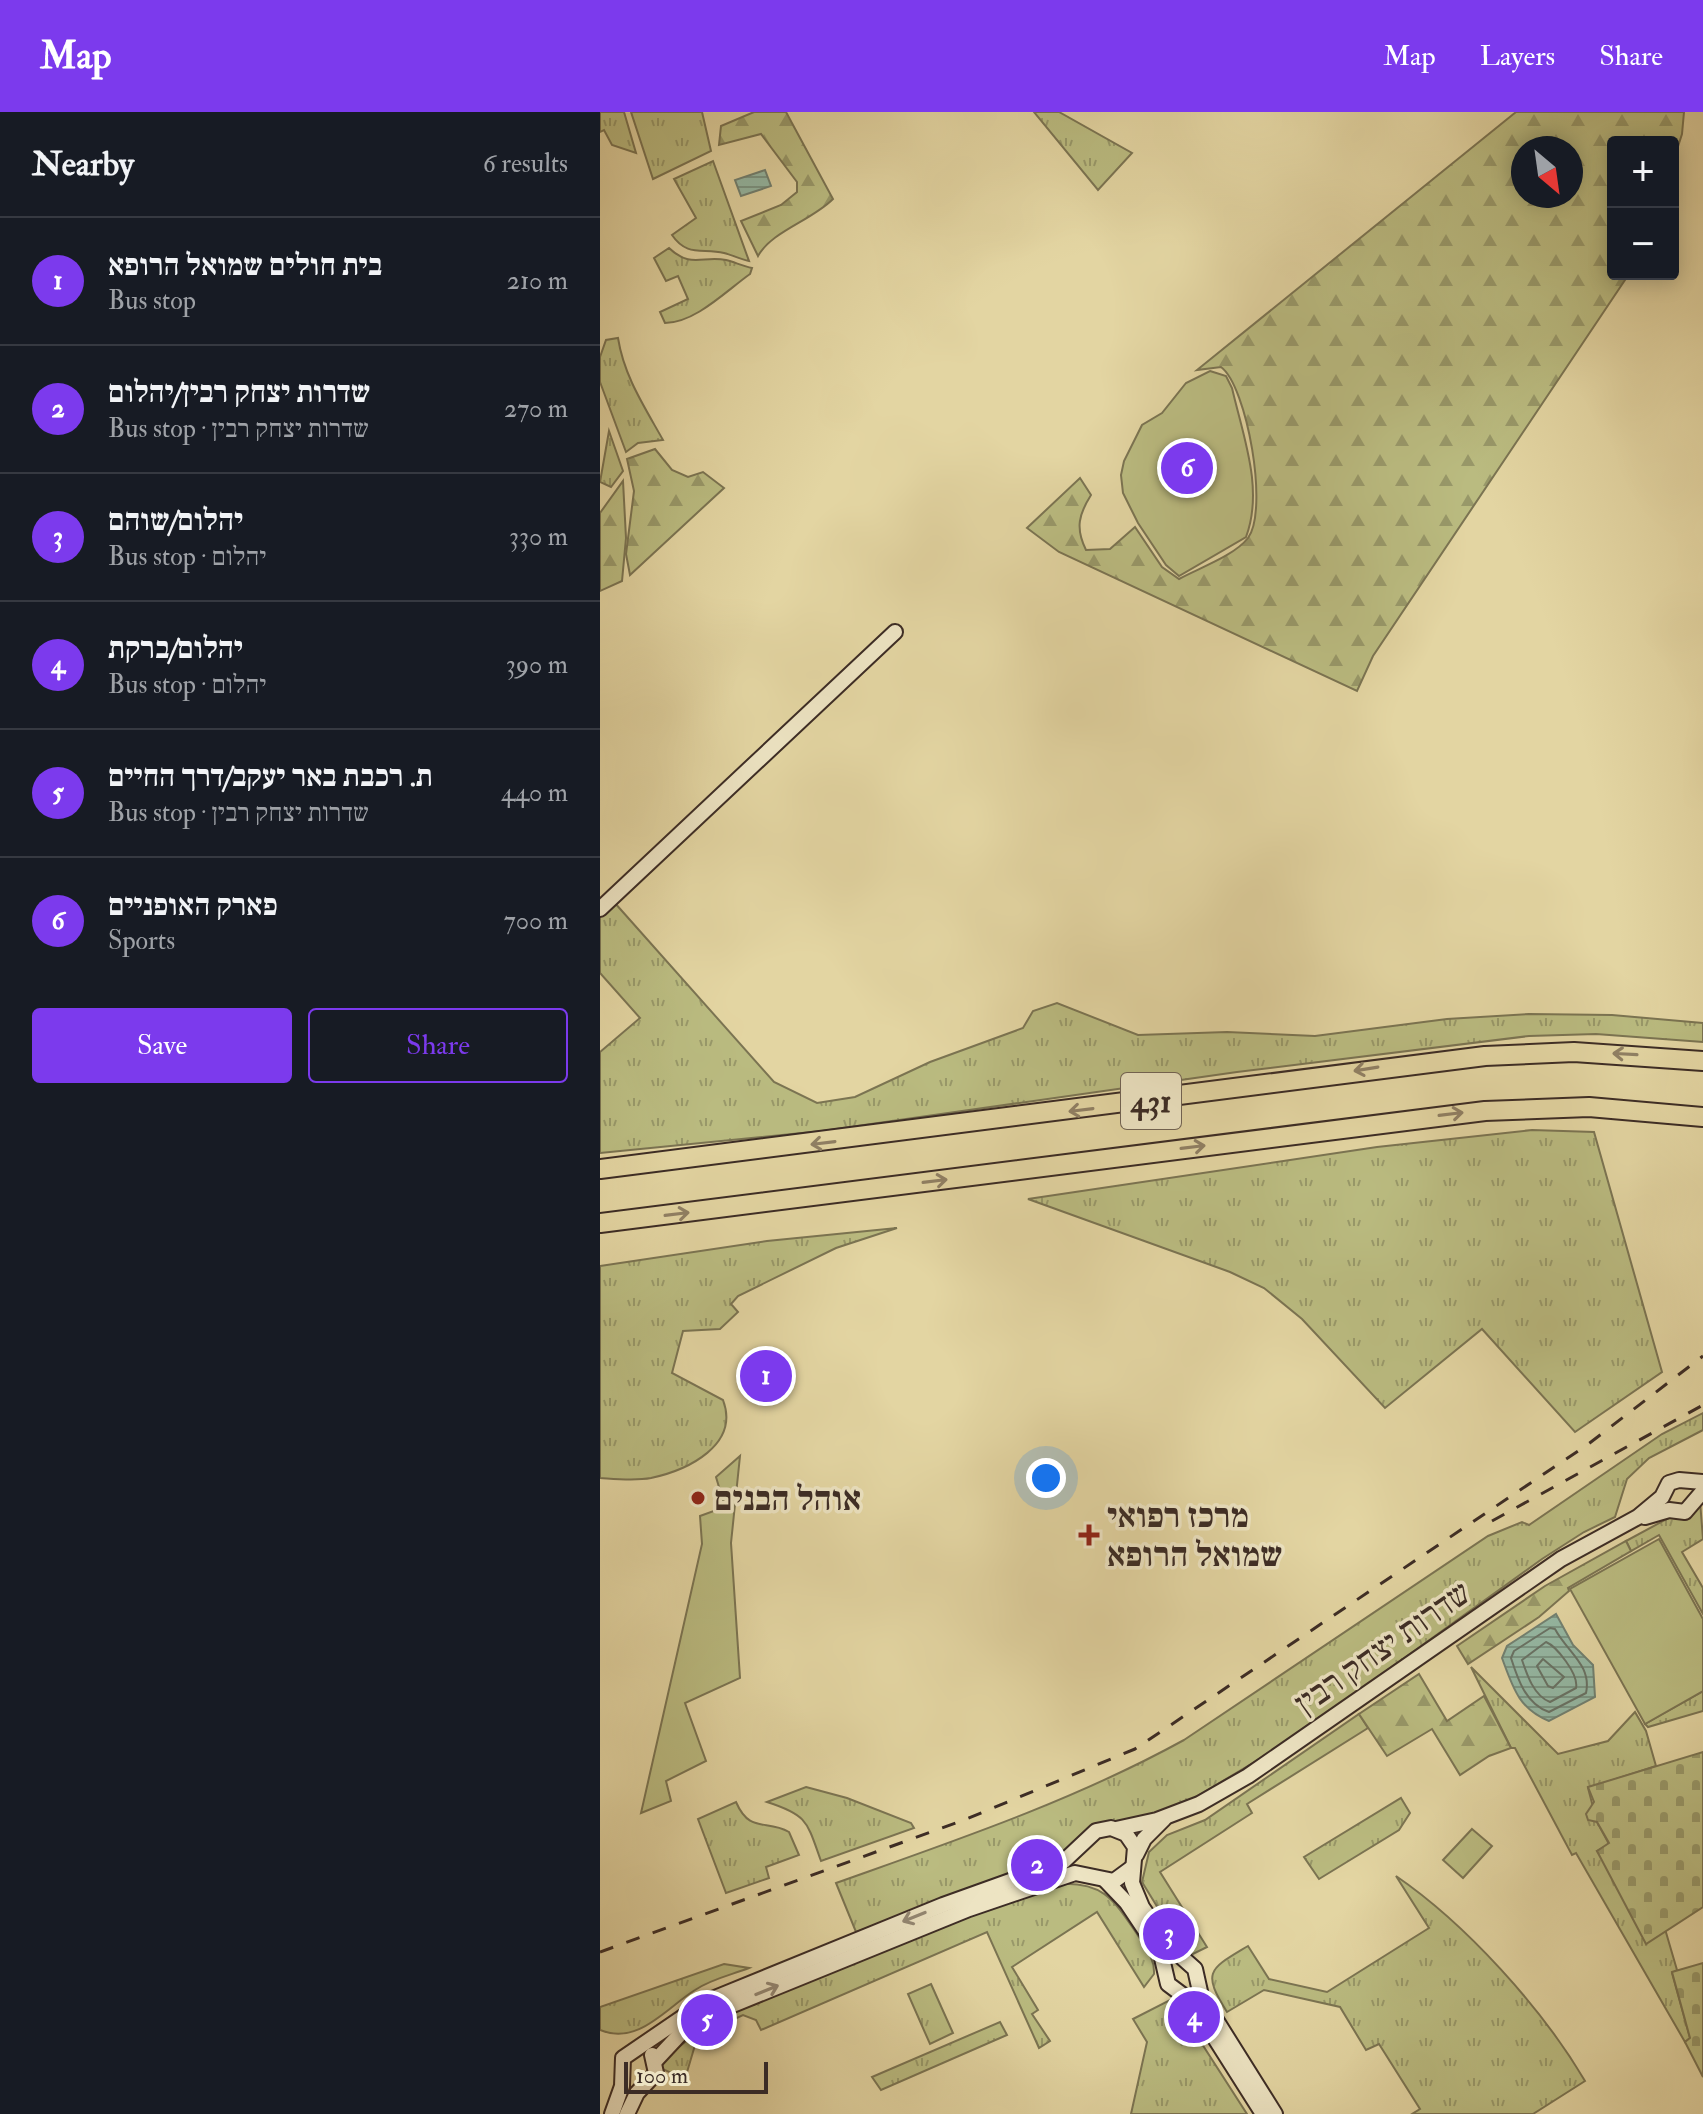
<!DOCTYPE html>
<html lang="en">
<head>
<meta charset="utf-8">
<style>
	:root { --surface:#171b24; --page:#242831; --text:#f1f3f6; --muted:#9ea1a6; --line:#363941; --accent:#7c3aed }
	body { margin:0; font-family:"IM FELL Double Pica","Frank Ruhl Libre",serif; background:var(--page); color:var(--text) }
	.controls { position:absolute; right:24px; top:24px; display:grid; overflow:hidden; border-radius:8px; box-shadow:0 4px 20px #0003 }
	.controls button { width:72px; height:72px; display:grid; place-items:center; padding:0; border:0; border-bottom:2px solid var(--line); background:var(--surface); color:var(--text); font:40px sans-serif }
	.compass { position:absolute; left:911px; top:24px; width:72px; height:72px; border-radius:50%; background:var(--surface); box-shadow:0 4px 20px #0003; rotate:151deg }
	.scale { position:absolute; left:24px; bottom:20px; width:144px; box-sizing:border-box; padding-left:8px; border:4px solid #3c2c25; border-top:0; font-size:22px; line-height:28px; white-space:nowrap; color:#3c2c25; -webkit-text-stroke:6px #ede4c3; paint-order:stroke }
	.you { position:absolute; left:446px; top:1366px; width:28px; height:28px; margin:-20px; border:6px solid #fff; border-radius:50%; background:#1a73e8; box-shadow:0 0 0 12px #1a73e833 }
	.badge { display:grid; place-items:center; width:52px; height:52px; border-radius:50%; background:var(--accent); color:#fff; font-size:26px; font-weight:700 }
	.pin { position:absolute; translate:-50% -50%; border:4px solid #fff; box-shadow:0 2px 8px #0006 }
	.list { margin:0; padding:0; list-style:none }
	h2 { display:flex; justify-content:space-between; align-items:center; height:104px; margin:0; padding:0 32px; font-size:34px }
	h2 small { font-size:26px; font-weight:400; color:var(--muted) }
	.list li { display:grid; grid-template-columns:52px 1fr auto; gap:24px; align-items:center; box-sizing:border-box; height:128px; padding:0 32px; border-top:2px solid var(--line) }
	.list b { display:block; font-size:30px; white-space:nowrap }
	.list p { margin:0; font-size:26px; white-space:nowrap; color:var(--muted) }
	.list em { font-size:26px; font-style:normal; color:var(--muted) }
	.actions { display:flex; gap:16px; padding:24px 32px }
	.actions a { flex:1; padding:18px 0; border:2px solid var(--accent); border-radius:8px; text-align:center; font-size:28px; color:var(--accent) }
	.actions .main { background:var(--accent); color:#fff }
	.map { position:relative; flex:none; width:1103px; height:2002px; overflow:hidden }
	header { display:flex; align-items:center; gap:48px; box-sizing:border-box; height:112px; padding:0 40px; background:var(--accent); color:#fff }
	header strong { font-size:38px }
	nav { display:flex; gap:44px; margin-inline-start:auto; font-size:28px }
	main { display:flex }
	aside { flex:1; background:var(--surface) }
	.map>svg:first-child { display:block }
	.grass { fill:url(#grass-tufts); stroke:#7b7452; stroke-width:2 }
	.forest { fill:url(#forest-firs); stroke:#7b7452; stroke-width:2; fill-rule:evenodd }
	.cemetery { fill:url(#cemetery-stones); stroke:#7b7452; stroke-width:2 }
	.garden { fill:#babb80; stroke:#7b7452; stroke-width:2 }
	.water { fill:url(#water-rules); stroke:#718172; stroke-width:2 }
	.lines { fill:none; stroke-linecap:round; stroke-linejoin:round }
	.shore { stroke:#687265; stroke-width:2 }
	.secondary-casing { stroke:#3c2c25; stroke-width:18 }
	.highway-casing { stroke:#3c2c25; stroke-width:22 }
	.secondary { stroke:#ede4c3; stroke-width:14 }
	.highway { stroke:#e3d5a2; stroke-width:18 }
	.rail { stroke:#3c2c25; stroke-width:3; stroke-dasharray:14 14; stroke-linecap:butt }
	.oneway { stroke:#908064 }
	.oneway2 { stroke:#948874 }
	.poi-dot { fill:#8f2418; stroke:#ede4c3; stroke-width:3 }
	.labels { text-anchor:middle; stroke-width:7; stroke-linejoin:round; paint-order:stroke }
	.shield { fill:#ede4c3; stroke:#716354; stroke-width:2 }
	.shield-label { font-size:32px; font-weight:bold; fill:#3c2c25 }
	.poi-label { font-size:34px; font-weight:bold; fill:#3c2c25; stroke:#ede4c3; text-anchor:start }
	.street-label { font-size:34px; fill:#3c2c25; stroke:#ede4c3 }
</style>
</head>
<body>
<header>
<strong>Map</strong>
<nav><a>Map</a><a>Layers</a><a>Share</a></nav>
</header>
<main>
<aside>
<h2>Nearby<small>6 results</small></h2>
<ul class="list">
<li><span class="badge">1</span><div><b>בית חולים שמואל הרופא</b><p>Bus stop</p></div><em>210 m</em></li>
<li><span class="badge">2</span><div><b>שדרות יצחק רבין/יהלום</b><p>Bus stop · שדרות יצחק רבין</p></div><em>270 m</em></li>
<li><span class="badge">3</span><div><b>יהלום/שוהם</b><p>Bus stop · יהלום</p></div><em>330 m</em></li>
<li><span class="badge">4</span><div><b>יהלום/ברקת</b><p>Bus stop · יהלום</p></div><em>390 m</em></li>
<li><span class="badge">5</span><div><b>ת. רכבת באר יעקב/דרך החיים</b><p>Bus stop · שדרות יצחק רבין</p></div><em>440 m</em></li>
<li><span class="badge">6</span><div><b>פארק האופניים</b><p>Sports</p></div><em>700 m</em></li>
</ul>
<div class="actions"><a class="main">Save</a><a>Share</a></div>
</aside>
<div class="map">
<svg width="1103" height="2002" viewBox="0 0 1103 2002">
	<defs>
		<pattern id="grass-tufts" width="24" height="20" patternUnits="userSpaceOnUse" patternTransform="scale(2)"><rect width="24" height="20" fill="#babb80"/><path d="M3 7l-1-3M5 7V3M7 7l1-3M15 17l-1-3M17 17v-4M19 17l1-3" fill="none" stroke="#989869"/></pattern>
		<pattern id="forest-firs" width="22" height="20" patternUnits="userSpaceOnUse" patternTransform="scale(2)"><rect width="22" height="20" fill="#babb80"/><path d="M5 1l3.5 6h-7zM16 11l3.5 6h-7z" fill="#989869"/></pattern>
		<pattern id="cemetery-stones" width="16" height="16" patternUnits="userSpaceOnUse" patternTransform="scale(2)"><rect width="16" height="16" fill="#babb80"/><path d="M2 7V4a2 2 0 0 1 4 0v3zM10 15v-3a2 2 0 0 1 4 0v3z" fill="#989869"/></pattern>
		<pattern id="water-rules" width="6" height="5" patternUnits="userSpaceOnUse" patternTransform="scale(2)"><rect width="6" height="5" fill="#95b9a5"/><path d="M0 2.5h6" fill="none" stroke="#7b9786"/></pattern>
	</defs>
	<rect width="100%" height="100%" fill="#e3d5a2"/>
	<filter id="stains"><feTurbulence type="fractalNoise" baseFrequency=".0025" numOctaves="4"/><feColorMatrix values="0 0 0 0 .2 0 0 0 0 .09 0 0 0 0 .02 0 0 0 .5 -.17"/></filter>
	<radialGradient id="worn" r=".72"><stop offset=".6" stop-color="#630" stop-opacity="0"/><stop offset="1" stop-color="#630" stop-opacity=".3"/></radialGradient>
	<g class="grass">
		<path d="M0,0H24L36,41L12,33L4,18L0,20Z"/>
		<path d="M31,0H102L111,39L53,67Z"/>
		<path d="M434,0H459L532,41L498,78Z"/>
		<path d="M113,49L149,149C140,147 132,143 124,141C102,136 87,145 72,123L96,106L74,67Z"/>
		<path d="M69,136C91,157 103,143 126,148C134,150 143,154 152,156L150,162C126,179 95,211 65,211L60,200L88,187L78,164L66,169L54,146Z"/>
		<path d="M18,226C24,264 44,294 63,328L38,331L26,340L0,270V245L6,228Z"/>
		<path d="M9,319L23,359L11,375L0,370Z"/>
		<path d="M14,790L174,970L217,991L255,985L330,950L423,916L433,899L457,891L538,923L627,920L715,924L847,907L929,902L1012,903L1103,911V930L996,922L929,924L637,960L222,1019L0,1041V940L40,906L0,861V804Z"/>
		<path d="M932,1018L994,1020L1062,1260L975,1320L882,1217L785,1296L702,1207L664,1176L630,1160L428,1087L777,1035Z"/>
		<path d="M297,1116L236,1136L138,1184L131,1192L138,1200L120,1217L83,1219L72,1261L123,1288C140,1333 88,1358 51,1366C35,1369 16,1367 0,1366V1154L167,1129Z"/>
		<path d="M1103,1301V1318L1049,1346L1027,1367L1015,1405L984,1420L942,1447L685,1632L574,1698L544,1709L505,1711L458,1748L256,1820L236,1771C354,1729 473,1689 584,1628L888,1424L922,1410L929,1413L1062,1322Z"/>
		<path d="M1100,1389L1103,1427L1082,1440L1103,1476V1502L1059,1423L1031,1439L1026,1429Z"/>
		<path d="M871,1555L958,1642L1008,1629L1035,1600L1046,1619L1056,1654L988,1676L997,1710L1009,1732L997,1739L1065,1817L1077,1858L1072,1861L1090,1926L1085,1930L976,1741L972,1743L915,1636H911Z"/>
		<path d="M1103,1579V1599L1048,1615L1045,1612Z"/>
		<path d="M759,1602L768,1616L647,1692L652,1701L560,1760L607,1835L593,1842L585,1840L542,1770L549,1740L567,1723L605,1708Z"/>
		<path d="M206,1675L247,1686L311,1711L314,1716L221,1749C207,1710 208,1703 167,1690Z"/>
		<path d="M801,1686L810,1701L799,1718L719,1767L704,1745Z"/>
		<path d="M136,1690C150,1722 166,1707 189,1720L199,1743L166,1755L169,1766L126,1781L98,1707Z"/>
		<path d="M796,1764C866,1812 942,1896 985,1969L933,2002H812L820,1997L779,1932L766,1938L740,1895L664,1878L627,1900C601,1859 610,1857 648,1834L669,1867L727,1880L829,1816Z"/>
		<path d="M458,1772C503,1769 514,1788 537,1822C545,1835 555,1846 554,1862L544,1875L497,1800L412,1855L438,1898L432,1902L450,1929L439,1936L387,1820L161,1918L156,1908L143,1903L128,1910L124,1923L109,1918L106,1926L98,1923L85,1967L60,1956L61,1949L117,1905L175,1877L425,1784L443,1781Z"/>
		<path d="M124,1852L149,1856C131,1863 111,1867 95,1878C66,1896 38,1934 0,1918V1895Z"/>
		<path d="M331,1872L353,1921L330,1932L308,1882Z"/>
		<path d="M570,1888L575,1890L647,2002H531L547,1930L533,1907Z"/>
		<path d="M400,1910L407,1923L281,1978L272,1965Z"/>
	</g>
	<g class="forest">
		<path d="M154,0H186L233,87C211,109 172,119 158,144L141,109L181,93L197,80V70L161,22L119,33L121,14Z"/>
		<path d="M916,0H1084L1082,22L1073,50V30H1013V162H1029L773,544L757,579L459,440L427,416L480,366L491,383C479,402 475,416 486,438L510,437L535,415L562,455L579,467C599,456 634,444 648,426C669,398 647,274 621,255L597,258ZM923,36H971V84H923Z"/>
		<path d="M55,337L72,358L88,365L103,360L124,376L30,463L26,442L34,379L27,347Z"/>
		<path d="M23,369L26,426L22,469L0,479V401Z"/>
		<path d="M1026,1429L1031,1439L968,1476L969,1479L939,1505L868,1552L857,1534L945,1474Z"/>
		<path d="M819,1562L847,1609L884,1584L911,1636L889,1644L860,1663L832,1617L787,1644L759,1602Z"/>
	</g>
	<g class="cemetery">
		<path d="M1103,1640V1795L1046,1832L997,1739L1009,1731L997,1710L988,1708L986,1702L994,1690L988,1675Z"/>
		<path d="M1103,1851V1965L1085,1930L1090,1926L1072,1860Z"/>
	</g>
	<g class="garden">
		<path d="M610,259L626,264L632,276C643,324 664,377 646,425L579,464L566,453L538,411L523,381L521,363L524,349L542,313L562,301L586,271Z"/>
		<path d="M140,1344L131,1431L140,1566L85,1591L106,1649L66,1669L71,1689L41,1701L102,1432L100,1404L125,1395L116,1365Z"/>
		<path d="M1059,1427L1103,1507V1579L1045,1612L970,1477Z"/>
		<path d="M872,1717L892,1734L863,1766L843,1748Z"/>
	</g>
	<g class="water">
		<path d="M165,58L171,74L141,84L135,68Z"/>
		<path d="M956,1502L973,1533L993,1553L995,1585L949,1609C919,1597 913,1576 902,1546L907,1534Z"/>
	</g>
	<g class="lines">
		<g class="shore">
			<path d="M950,1516L955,1517C967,1540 992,1553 986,1581L949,1600C926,1592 918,1568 911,1546L914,1539Z"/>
			<path d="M946,1530C956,1534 979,1562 976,1576L950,1590C934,1584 927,1563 922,1548Z"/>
			<path d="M943,1547L964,1565L953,1576L948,1574L937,1554Z"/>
		</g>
		<defs>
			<g id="secondary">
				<path d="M0,797L295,520"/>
				<path d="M1045,1405L1069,1398L1085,1400L1103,1379"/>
				<path d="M516,1717L557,1708L599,1692L648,1664L961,1447L1038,1405L1062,1385L1069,1371L1079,1368L1103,1370"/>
				<path d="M536,1743L544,1727L564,1707"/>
				<path d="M506,1769L527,1791L561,1842L568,1872L592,1890L663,2002"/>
				<path d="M56,1948L83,1919L118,1899L369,1797L475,1761L514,1769L533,1755"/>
				<path d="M12,2002L22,1974L23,1946L105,1890L343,1793L463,1750L496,1719L511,1716L526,1722L535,1735L532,1771L542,1795L568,1833L595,1857L601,1884L675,2002"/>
				<path d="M27,2002L37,1981L56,1961L52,1943"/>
			</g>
			<g id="highway">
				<path d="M0,1057L885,944L974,940L1103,949"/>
				<path d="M0,1111L885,999L989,995L1103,1005"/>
			</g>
		</defs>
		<use href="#secondary" class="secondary-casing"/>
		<use href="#highway" class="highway-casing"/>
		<use href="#secondary" class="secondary"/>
		<use href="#highway" class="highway"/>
		<g class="rail">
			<path d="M892,1409L1103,1293"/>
			<path d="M0,1840L364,1708L535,1637L987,1333L1103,1244"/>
		</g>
	</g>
	<defs><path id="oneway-shaft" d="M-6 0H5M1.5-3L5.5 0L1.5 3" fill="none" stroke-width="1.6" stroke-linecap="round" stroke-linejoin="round" transform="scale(2)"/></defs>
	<g class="oneway">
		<use href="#oneway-shaft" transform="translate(1025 942) rotate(-177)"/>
		<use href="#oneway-shaft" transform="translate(766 957) rotate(171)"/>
		<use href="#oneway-shaft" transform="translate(481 998) rotate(173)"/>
		<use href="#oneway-shaft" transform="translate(851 1002) rotate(-7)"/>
		<use href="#oneway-shaft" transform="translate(223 1031) rotate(173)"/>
		<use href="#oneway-shaft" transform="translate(593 1035) rotate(-7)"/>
		<use href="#oneway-shaft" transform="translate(335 1069) rotate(-7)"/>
		<use href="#oneway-shaft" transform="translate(77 1102) rotate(-7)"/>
	</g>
	<g class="oneway2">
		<use href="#oneway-shaft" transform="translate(314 1805) rotate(158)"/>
		<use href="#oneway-shaft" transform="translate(167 1878) rotate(-22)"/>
	</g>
	<g class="poi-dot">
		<circle cx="98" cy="1386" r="8"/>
		<path d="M485 1411h8v8h8v8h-8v8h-8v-8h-8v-8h8z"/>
	</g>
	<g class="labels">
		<rect class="shield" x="521" y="961" width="60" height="56" rx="6"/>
		<g class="shield-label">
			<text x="551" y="1000">431</text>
		</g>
		<g class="poi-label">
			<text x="114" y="1398">אוהל הבנים</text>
			<text x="507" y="1415">מרכז רפואי<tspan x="507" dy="39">שמואל הרופא</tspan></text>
		</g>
		<g class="street-label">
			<text transform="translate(782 1535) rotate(-35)" y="12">שדרות יצחק רבין</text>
		</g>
	</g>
	<rect width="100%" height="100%" filter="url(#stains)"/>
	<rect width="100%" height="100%" fill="url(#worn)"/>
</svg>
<div class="controls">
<button>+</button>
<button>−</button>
</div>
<svg class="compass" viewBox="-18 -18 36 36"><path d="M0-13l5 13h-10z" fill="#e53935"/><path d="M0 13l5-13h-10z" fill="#9ea1a6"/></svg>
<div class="scale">100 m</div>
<div class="you"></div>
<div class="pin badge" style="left:166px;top:1264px">1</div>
<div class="pin badge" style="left:437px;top:1753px">2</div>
<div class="pin badge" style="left:569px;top:1822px">3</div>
<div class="pin badge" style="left:594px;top:1905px">4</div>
<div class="pin badge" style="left:107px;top:1908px">5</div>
<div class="pin badge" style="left:587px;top:356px">6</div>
</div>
</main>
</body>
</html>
